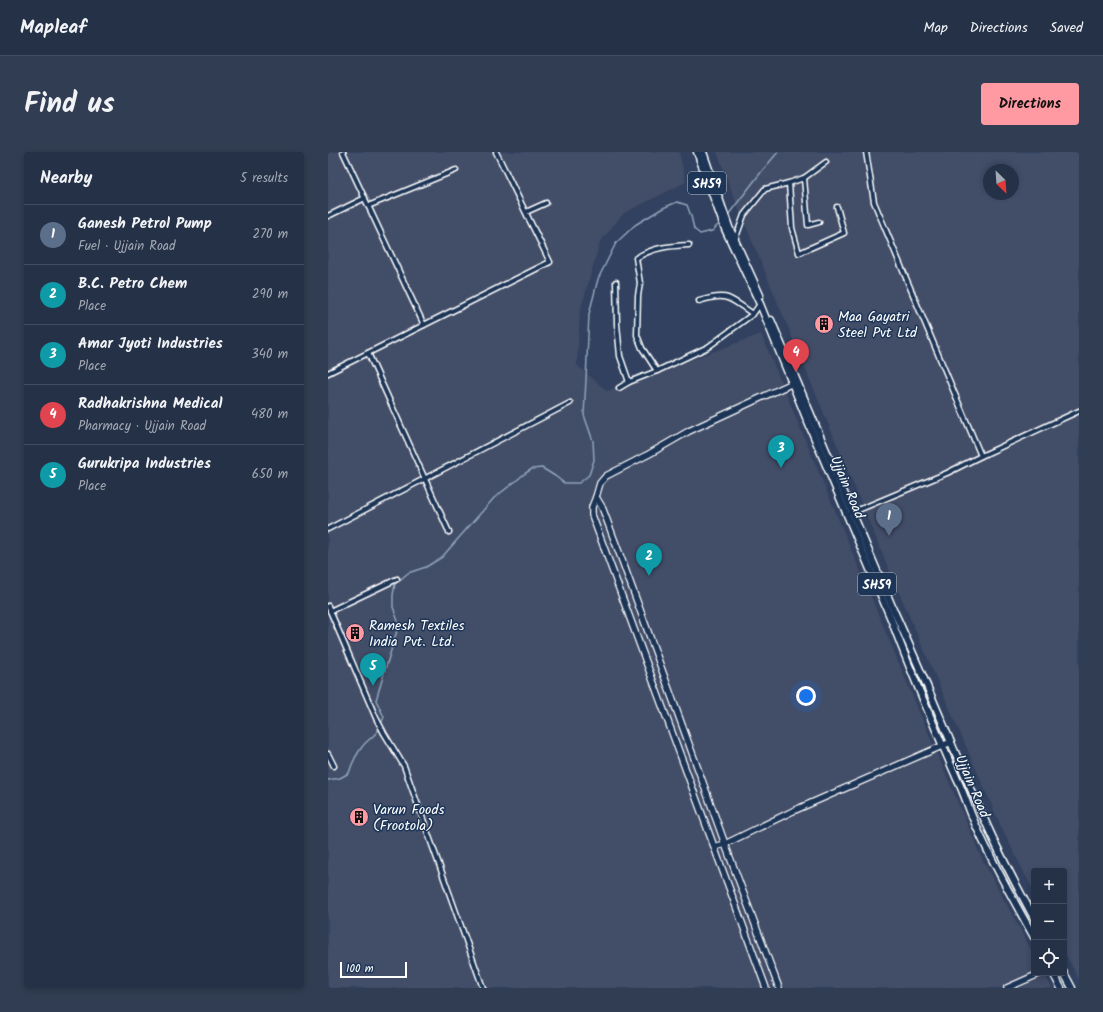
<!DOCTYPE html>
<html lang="en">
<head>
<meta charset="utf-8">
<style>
	:root { --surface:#253147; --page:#313d52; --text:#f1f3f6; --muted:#a3a9b4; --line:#424c60; --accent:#ff9aa2 }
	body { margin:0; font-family:Kalam,sans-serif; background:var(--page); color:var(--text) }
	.controls { position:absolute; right:12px; bottom:12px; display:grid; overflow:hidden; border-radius:4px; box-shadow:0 2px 6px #0003 }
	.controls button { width:36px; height:36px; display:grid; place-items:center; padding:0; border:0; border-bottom:1px solid var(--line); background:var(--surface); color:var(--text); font:20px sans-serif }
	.compass { position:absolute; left:655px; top:12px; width:36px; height:36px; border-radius:50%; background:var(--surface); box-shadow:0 2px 6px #0003; rotate:155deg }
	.scale { position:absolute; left:12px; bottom:10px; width:67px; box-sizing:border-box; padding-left:4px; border:2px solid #fff; border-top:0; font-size:11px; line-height:14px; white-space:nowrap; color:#fff; -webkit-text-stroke:3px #1d3557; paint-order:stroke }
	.you { position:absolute; left:478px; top:544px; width:14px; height:14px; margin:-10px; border:3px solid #fff; border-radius:50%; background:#1a73e8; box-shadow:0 0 0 6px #1a73e833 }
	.badge { display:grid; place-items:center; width:26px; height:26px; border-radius:50%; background:var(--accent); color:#fff; font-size:13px; font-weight:700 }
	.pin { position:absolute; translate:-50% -33px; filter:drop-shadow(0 1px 2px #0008) }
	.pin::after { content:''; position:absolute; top:21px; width:14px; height:12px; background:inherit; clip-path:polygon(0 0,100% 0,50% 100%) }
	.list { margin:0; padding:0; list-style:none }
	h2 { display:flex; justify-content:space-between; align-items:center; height:52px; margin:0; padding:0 16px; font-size:17px }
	h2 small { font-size:13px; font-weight:400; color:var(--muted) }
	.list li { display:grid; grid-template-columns:26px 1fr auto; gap:12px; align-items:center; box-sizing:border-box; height:60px; padding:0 16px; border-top:1px solid var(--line) }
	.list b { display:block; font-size:15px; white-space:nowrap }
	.list p { margin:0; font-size:13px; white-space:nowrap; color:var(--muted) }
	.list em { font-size:13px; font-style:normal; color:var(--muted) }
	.icon { flex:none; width:22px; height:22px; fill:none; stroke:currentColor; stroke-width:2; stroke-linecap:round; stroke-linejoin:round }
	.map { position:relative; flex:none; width:751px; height:836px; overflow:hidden; border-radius:4px }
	header { display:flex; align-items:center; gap:24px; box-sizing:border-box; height:56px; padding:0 20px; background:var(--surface); border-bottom:1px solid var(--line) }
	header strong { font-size:19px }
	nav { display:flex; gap:22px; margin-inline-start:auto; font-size:14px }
	.intro { display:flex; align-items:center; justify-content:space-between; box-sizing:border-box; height:96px; padding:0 24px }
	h1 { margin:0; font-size:28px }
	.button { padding:10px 18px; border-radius:4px; background:var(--accent); color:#111; font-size:14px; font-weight:700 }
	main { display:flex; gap:24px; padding:0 24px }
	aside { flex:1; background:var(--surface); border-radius:4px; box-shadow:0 2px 6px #0003 }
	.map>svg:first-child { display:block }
	.built { fill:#434d67; fill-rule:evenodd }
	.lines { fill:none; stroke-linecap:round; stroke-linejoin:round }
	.stream { stroke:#8fa5ba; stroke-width:1.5 }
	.street-casing { stroke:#fff; stroke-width:7 }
	.secondary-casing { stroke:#fff; stroke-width:8 }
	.primary-casing { stroke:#fff; stroke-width:9 }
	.street { stroke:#1d3557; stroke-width:4 }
	.secondary { stroke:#1d3557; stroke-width:5.5 }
	.primary { stroke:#1d3557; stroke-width:6 }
	.labels { text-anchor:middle; stroke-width:3; stroke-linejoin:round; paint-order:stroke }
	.shield { fill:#1d3557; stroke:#bbc2cd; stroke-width:1 }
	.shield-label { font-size:13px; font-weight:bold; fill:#fff }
	.poi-label { font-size:14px; fill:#fff; stroke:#1d3557; text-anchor:start }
	.street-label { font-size:14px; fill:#fff; stroke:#1d3557 }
</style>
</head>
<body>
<header>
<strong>Mapleaf</strong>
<nav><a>Map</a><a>Directions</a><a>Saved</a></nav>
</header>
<div class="intro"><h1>Find us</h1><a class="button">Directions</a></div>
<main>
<aside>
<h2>Nearby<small>5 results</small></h2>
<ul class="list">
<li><span class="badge" style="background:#5c6f8a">1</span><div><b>Ganesh Petrol Pump</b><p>Fuel · Ujjain Road</p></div><em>270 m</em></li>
<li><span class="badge" style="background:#0f9aa8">2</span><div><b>B.C. Petro Chem</b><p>Place</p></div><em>290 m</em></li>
<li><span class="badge" style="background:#0f9aa8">3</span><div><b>Amar Jyoti Industries</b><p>Place</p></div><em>340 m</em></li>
<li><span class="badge" style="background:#e0444e">4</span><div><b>Radhakrishna Medical</b><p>Pharmacy · Ujjain Road</p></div><em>480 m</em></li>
<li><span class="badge" style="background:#0f9aa8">5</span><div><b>Gurukripa Industries</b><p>Place</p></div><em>650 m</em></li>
</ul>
</aside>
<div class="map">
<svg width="751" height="836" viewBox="0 0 751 836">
	<rect width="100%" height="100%" fill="#31415f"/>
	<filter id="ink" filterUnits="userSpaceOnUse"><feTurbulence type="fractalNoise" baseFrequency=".025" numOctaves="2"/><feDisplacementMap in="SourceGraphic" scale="8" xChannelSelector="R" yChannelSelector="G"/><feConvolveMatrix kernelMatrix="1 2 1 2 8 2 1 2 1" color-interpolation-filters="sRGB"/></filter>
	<g filter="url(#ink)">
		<g class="built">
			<path d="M0,0H351L358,30L296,61L272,90L252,160L249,213L279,239L433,182L590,557L654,707L706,803V821H716L724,836H0Z"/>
			<path d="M389,0H751V828L736,799V719H706V740L674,677L562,420L409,53ZM661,18H685V42H661Z"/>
		</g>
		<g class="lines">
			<g class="stream">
				<path d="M400,63L434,19L450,0"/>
				<path d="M53,572L56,565L48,548L71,472L65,455V443L67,432L80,421L98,415L114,405L166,346L188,329L196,322L204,317L214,316L227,324L236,331H251L261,323L266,308L265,289L256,263L258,228L261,162L270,127L288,91L307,73L335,56L349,50L359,53L363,64L366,77L372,82L384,79L393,70"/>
				<path d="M0,628L12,626L21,621C24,611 28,603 34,595C39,588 49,583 52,575"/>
			</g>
			<defs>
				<g id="street">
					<path d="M15,0L96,173"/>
					<path d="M538,0L546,50L653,304"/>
					<path d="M476,26L480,73L491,70"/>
					<path d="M461,31L476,26L498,10"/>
					<path d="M40,54L128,18"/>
					<path d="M198,60L218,51"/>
					<path d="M0,64L37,46"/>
					<path d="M407,88L416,63L437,37L461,31L464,76L471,101L516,81L509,55"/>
					<path d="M288,130L289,172L292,204L301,230"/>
					<path d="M371,149C401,140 401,146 425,162"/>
					<path d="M40,201L121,380"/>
					<path d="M329,219L314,196L309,183L310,144L312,131L308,106C326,95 341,94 361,93"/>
					<path d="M0,221L222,110L168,0"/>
					<path d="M291,236L301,230L329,219L380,195L425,162L432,152"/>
					<path d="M523,361L619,321L653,304L751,259"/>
					<path d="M0,377L242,251"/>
					<path d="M0,454L48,566L56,581L76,614L155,836"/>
					<path d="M2,459L69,427"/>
					<path d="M0,602L6,614"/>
				</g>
				<g id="secondary">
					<path d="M268,345L274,355L295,411L374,628L397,692L451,836"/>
					<path d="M386,695L397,692L465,659L623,590"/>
					<path d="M438,836L264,363V355L268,345L272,331L278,324L321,302L361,279L467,230"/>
					<path d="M679,836L713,821"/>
				</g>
				<g id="primary">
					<path d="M369,0L397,77L432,152L479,268L563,467C583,521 606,574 629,627C636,641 640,655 646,669C663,709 685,747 706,785"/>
					<path d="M375,0L401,75L432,143"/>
					<path d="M443,168L566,459C600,533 629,608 663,682C676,711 691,738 706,766"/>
					<path d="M725,821L733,836"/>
					<path d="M736,821L744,836"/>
				</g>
			</defs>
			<use href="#street" class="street-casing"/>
			<use href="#secondary" class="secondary-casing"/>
			<use href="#primary" class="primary-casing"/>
			<use href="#street" class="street"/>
			<use href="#secondary" class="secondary"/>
			<use href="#primary" class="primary"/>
		</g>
	</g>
	<defs>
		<symbol id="building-disc" viewBox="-11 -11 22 22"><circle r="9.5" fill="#ff9aa2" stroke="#1d3557"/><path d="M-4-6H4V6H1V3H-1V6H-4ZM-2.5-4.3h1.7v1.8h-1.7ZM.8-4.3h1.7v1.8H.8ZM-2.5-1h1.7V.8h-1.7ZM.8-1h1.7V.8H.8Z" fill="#111"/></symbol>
	</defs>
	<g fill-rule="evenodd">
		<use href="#building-disc" x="485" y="161" width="22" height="22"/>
		<use href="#building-disc" x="16" y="470" width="22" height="22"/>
		<use href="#building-disc" x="20" y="654" width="22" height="22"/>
	</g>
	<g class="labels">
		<g class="shield">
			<rect x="360" y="20" width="38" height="22" rx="3"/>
			<rect x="530" y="421" width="38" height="22" rx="3"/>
		</g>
		<g class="shield-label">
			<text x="379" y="36">SH59</text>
			<text x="549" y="437">SH59</text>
		</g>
		<g class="poi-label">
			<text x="510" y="169">Maa Gayatri<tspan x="510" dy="16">Steel Pvt Ltd</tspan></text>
			<text x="41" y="478">Ramesh Textiles<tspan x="41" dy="16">India Pvt. Ltd.</tspan></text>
			<text x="45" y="662">Varun Foods<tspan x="45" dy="16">(Frootola)</tspan></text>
		</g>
		<g class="street-label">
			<text transform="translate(520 335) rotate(67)" y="5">Ujjain Road</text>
			<text transform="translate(645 634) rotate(67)" y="5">Ujjain Road</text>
		</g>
	</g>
</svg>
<div class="controls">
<button>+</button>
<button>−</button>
<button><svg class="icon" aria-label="locate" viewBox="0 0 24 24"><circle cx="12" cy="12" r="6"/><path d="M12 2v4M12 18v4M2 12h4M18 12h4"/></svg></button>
</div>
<svg class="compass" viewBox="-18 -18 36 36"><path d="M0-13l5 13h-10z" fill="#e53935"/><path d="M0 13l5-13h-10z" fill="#a3a9b4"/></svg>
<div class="scale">100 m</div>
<div class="you"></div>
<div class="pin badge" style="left:561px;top:384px;background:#5c6f8a">1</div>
<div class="pin badge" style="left:321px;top:424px;background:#0f9aa8">2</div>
<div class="pin badge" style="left:453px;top:316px;background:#0f9aa8">3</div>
<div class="pin badge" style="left:468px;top:220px;background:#e0444e">4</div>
<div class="pin badge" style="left:45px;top:534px;background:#0f9aa8">5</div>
</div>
</main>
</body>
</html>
